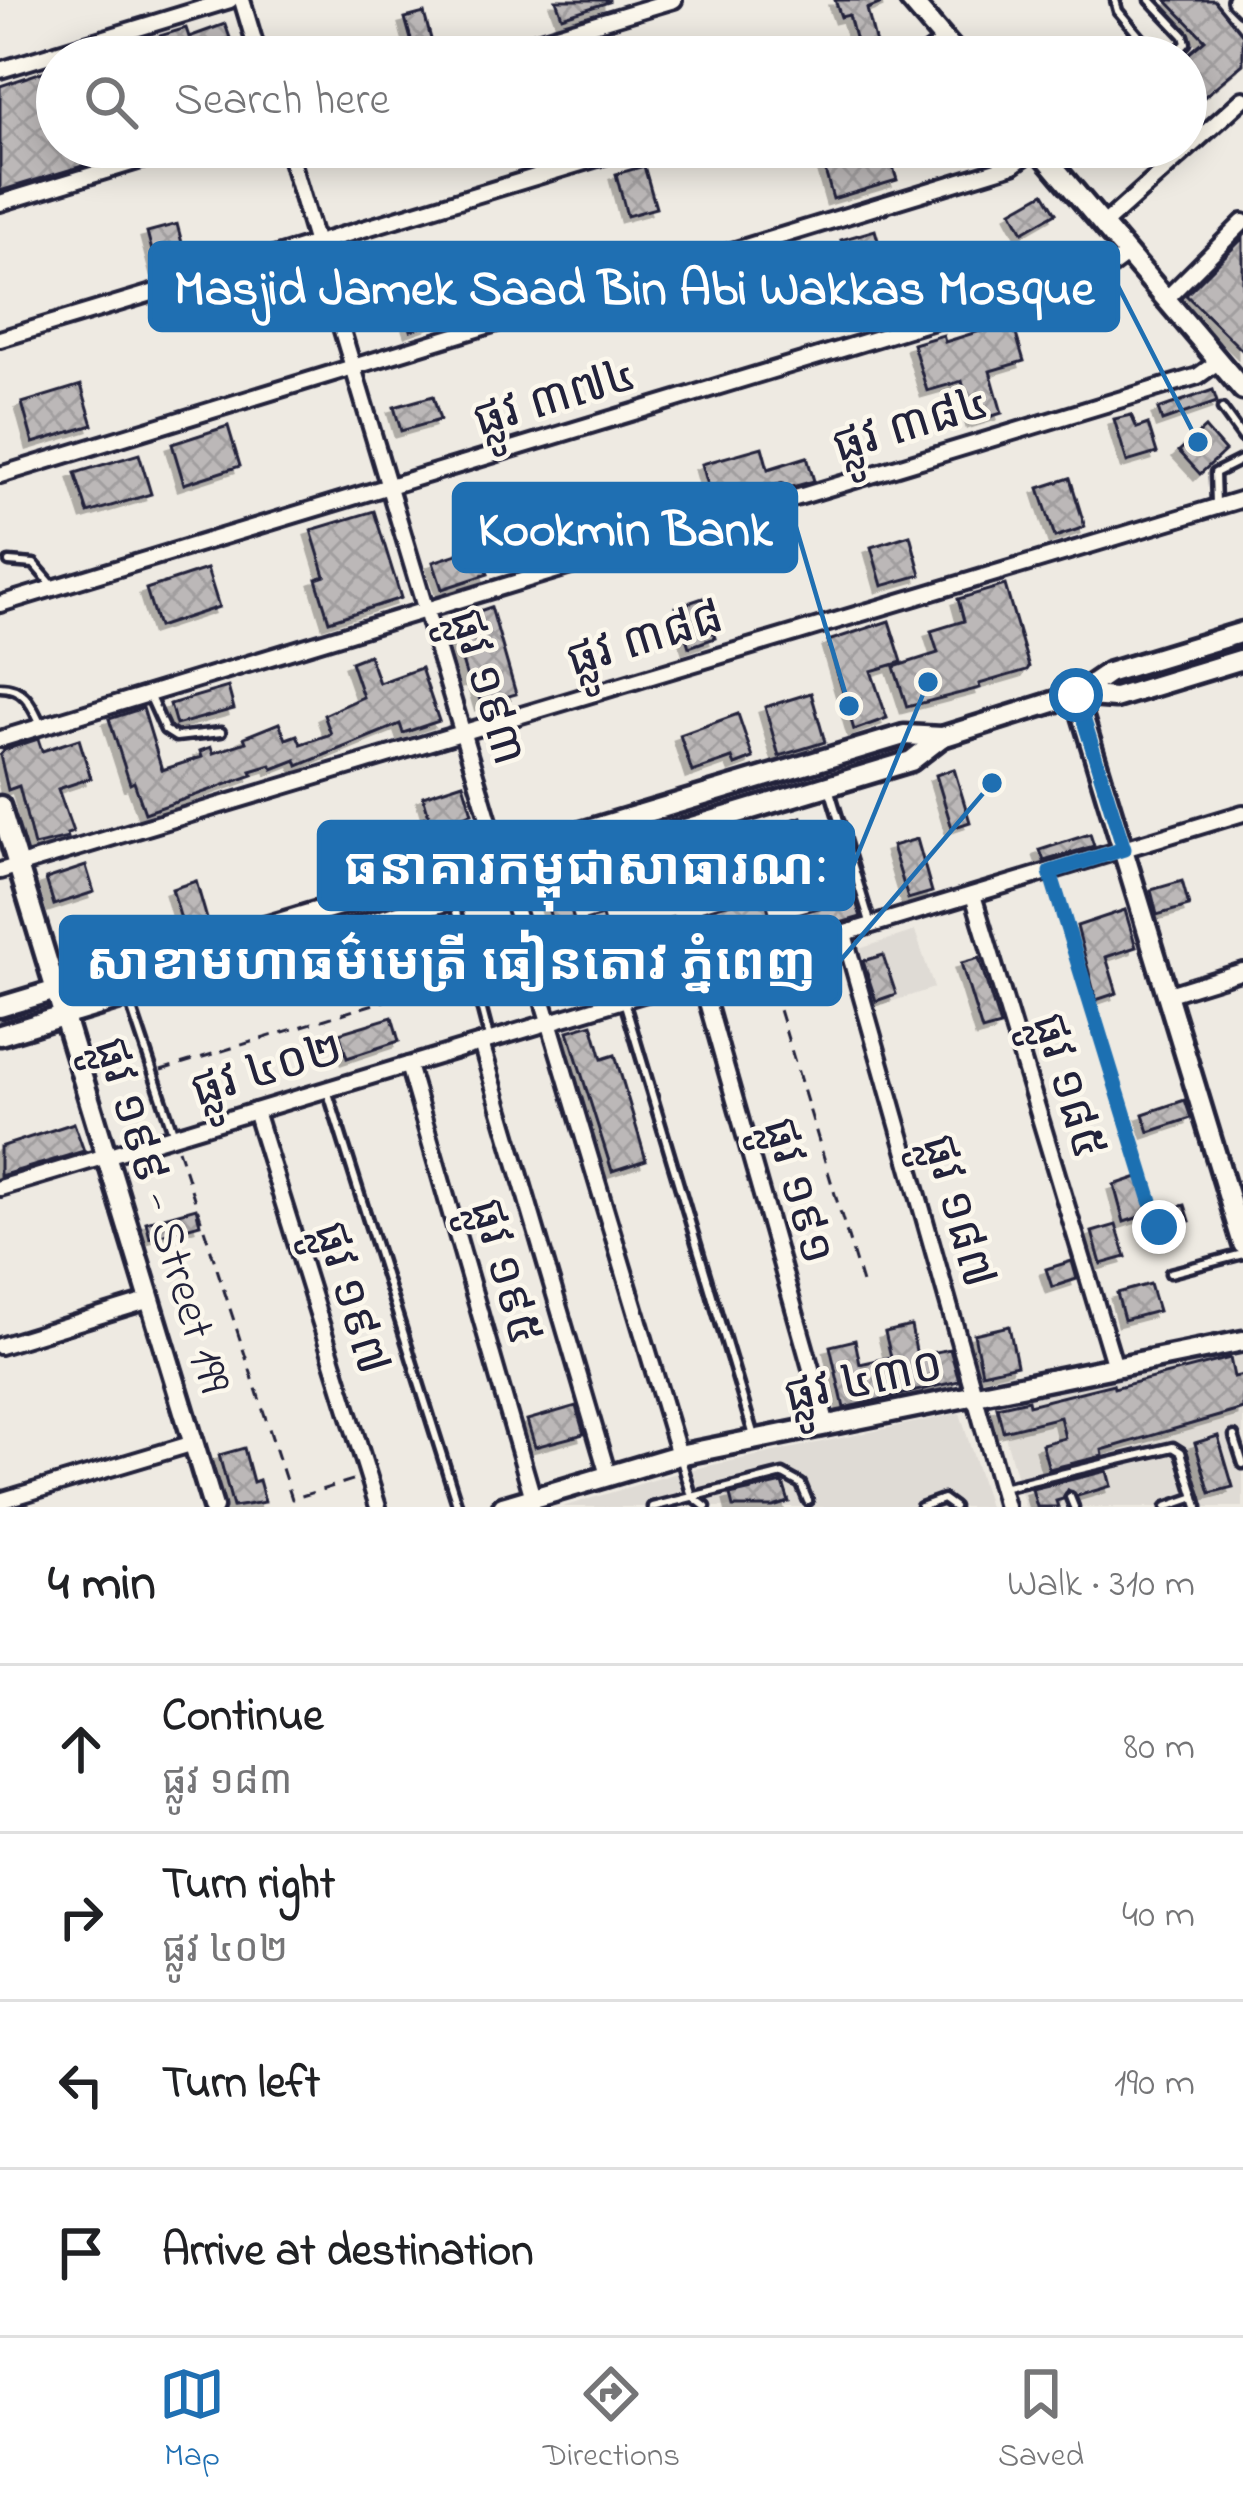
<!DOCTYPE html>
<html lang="en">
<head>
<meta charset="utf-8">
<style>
	:root { --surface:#fff; --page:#f2f2f2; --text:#202124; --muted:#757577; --line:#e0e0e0; --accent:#1f6fb2 }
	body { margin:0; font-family:"Indie Flower","Noto Sans Khmer",sans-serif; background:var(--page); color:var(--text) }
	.stop { position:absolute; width:36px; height:36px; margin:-27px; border:9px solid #1f6fb2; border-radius:50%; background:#fff }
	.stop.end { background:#1f6fb2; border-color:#fff; box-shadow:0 3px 12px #0008 }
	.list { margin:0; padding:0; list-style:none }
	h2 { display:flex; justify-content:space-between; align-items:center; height:156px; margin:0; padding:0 48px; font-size:51px }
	h2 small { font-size:39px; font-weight:400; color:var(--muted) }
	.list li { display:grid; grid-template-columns:78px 1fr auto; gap:36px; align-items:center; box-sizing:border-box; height:168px; padding:0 48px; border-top:3px solid var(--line) }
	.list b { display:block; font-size:45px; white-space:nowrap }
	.list p { margin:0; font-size:39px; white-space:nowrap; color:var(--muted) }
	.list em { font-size:39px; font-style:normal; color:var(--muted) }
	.icon { flex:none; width:66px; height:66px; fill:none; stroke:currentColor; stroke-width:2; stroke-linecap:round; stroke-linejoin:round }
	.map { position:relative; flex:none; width:1243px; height:1507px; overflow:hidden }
	.search { position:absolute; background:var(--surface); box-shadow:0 6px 30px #0003; left:36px; right:36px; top:36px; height:132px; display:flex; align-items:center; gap:30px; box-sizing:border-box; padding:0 42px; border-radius:66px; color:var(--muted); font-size:45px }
	.sheet { height:828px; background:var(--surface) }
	nav { display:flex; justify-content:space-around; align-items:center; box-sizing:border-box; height:168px; border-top:3px solid var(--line); background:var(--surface); font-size:33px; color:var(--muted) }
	nav a { display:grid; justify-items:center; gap:6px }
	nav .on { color:var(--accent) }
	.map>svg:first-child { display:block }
	.built { fill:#dfdbd5 }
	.building { fill:url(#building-cross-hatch); stroke:#22223b; stroke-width:3; filter:url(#shadow) }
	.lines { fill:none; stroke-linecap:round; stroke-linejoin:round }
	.lane-casing { stroke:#22223b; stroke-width:15 }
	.street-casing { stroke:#22223b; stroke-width:22 }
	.secondary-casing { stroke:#22223b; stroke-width:27 }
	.path { stroke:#22223b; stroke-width:3; stroke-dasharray:12 9; stroke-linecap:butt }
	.lane { stroke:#fbf7ec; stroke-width:6 }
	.street { stroke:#fbf7ec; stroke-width:14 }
	.secondary { stroke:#fbf7ec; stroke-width:18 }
	.route { stroke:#1f6fb2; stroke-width:15 }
	.labels { text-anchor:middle; stroke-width:9; stroke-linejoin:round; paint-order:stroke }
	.street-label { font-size:48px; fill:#22223b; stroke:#fbf7ec }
	.leader { fill:none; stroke:#1f6fb2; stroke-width:4.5 }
	.callout-dot { fill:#1f6fb2; stroke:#fbf7ec; stroke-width:4.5 }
	.callout { fill:#1f6fb2; stroke:#1f6fb2; stroke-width:4.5 }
	.callout-label { font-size:51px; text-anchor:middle; font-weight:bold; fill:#fff }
</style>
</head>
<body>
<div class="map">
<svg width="1243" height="1507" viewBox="0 0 1243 1507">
	<defs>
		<pattern id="building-cross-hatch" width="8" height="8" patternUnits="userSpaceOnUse" patternTransform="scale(3)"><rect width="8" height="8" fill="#bcb8b8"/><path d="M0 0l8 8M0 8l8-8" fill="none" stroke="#a19e9f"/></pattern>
		<filter id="shadow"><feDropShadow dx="-6" dy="6" stdDeviation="0" flood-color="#0004"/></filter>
	</defs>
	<rect width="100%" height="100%" fill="#eeeae2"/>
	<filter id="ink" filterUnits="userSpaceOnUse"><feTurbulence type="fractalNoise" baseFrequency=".00833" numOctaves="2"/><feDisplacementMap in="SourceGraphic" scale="24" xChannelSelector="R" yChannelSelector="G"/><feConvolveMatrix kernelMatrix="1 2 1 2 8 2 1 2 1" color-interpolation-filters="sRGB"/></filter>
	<g filter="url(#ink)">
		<g class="built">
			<path d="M915,931L934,988L875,1007L856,950Z"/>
			<path d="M1243,1351V1507H1025L997,1407L1002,1400Z"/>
			<path d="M960,1413L989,1507H562L684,1471Z"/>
		</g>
		<g class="building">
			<path d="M556,0H609V2L562,17Z"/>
			<path d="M835,0H889L867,9L878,52L860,57L849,15L841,17Z"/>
			<path d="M1166,0H1214L1243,35V64L1186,112V56L1205,40Z"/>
			<path d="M424,13L435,54L416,57L405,18Z"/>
			<path d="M225,24L235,52L222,57H181L176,42L156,48L153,38L186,28L189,37Z"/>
			<path d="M151,41L154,57H101V53Z"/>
			<path d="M57,67V147H145L0,191V86Z"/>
			<path d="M865,147H887L897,180L833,199L822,160Z"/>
			<path d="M644,166L656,208L627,216L616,174Z"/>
			<path d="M1044,193L1056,213L1023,232L1012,211Z"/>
			<path d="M177,224L187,262L157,270L147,232Z"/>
			<path d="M875,230L887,271L853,281L841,240Z"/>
			<path d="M1243,238V351L1186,295Z"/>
			<path d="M496,258L509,300L478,310L474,299L442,310L445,318L411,330L401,301L357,314L349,288L391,276L395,290Z"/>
			<path d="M1012,321L1024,361L990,371L1002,413L973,422L962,381L927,391L913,344L943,335L945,342Z"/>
			<path d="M81,385L93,425L33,443L22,403Z"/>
			<path d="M1213,390L1217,402L1162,421L1158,409Z"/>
			<path d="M433,396L440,420L401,431L394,407Z"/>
			<path d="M1131,415L1137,428L1148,424L1157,453L1127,462L1114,419Z"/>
			<path d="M228,426L240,466L184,484L172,444Z"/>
			<path d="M1205,428L1225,451L1200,474L1179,451Z"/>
			<path d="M762,447L768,469L807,457L814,481L785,489L783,483L713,503L702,464Z"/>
			<path d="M139,454L151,494L88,513L75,473Z"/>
			<path d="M1070,478L1085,527L1055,537L1039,488Z"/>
			<path d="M374,511L401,598L329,621L316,579L325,576L311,530Z"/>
			<path d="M910,535L921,575L882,586L871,547Z"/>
			<path d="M479,547L488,574L442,589L433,562Z"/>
			<path d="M207,569L219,607L158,627L146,589Z"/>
			<path d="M1005,585L1029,667L1027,670L979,684L980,688L907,707L894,667L938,653L931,631L964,621L958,599Z"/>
			<path d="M703,598L715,638L689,647L676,607Z"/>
			<path d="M491,607L516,694L481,704L474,680L468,681L450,621Z"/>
			<path d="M889,621L902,662L871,671L887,718L854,730L828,641Z"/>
			<path d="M369,655L379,683L421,668L439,721L403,733L400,724L298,766L296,760L273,769L271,765L251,771L253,775L145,813L134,782L130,784L109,719L143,708L162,770L202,757L200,751L211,747L213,753L246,742L244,737L279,723L286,739L297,735L301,744L331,734L324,715L363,697L351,662Z"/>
			<path d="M228,687L234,709L176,725L170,704Z"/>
			<path d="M811,693L825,742L779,756L765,707Z"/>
			<path d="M738,714L753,758L735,765L732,758L692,772L680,735Z"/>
			<path d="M38,739L42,751L79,739L91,778L58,789L73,832L67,834L68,838L34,846L19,786L8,790L0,755L4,750Z"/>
			<path d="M954,769L970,822L952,828L936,775Z"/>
			<path d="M463,783L472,813L414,832L423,858L408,863L396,826L429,816L423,796Z"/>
			<path d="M801,817L821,881L767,898L757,864L707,879L698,849Z"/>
			<path d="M1090,834L1094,846L1044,861L1040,850Z"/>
			<path d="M917,839L932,892L908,899L892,846Z"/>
			<path d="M86,866L94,892L54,905L46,879Z"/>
			<path d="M848,877L861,917L778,941L773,921L822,907L817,887Z"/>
			<path d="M196,881L209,926L185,933L172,889Z"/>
			<path d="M1182,881L1189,906L1157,915L1151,890Z"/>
			<path d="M566,892L575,924L602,916L606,932L579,940L582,949L562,955L545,898Z"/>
			<path d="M764,893L770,916L738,926L744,952L689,969L682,947L711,937L703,911Z"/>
			<path d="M1125,910L1136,947L1106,957L1117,993L1096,1000L1077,926Z"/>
			<path d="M673,917L681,943L637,956L629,930Z"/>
			<path d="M883,955L896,994L876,1001L863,961Z"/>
			<path d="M979,958L1000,1026L982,1031L961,963Z"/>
			<path d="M392,1017L399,1041L347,1058L339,1033Z"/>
			<path d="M592,1024L602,1059L615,1055L646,1160L612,1171L568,1031Z"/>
			<path d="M1185,1100L1191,1118L1149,1132L1143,1114Z"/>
			<path d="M74,1123L84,1151L0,1176V1147Z"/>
			<path d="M1141,1176L1152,1213L1124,1222L1114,1185Z"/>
			<path d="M1185,1205L1190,1221L1164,1228L1159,1211Z"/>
			<path d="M196,1208L200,1224L150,1238L146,1222Z"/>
			<path d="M1116,1225L1126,1257L1101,1264L1092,1232Z"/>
			<path d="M1072,1261L1077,1279L1052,1287L1046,1269Z"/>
			<path d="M1150,1284L1158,1311L1124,1320L1117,1293Z"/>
			<path d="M911,1326L917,1356L950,1349L959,1381L844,1408L830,1346L855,1340L860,1364L891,1357L885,1332Z"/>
			<path d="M1009,1326L1017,1365L982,1373L974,1334Z"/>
			<path d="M1230,1358L1234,1377L1243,1375V1409L1102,1450L1103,1456L1049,1469L1042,1444L1065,1438L1060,1417L1003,1431L997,1407L1028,1400L1029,1405L1113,1384L1114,1388Z"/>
			<path d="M576,1406L584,1434L535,1447L527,1420Z"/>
			<path d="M1218,1436L1233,1487L1210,1493L1195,1443Z"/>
			<path d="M244,1448L253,1482L259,1480L265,1502L233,1507L219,1455Z"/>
			<path d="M1107,1471L1111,1486L1077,1496L1068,1490L1063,1499L1056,1501L1058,1507H1037L1032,1489Z"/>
			<path d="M783,1483L789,1502L773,1507H733L730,1495Z"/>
		</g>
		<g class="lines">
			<defs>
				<g id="lane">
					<path d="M1115,0L1118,11L1157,57"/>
					<path d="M1150,0L1184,36L1186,43L1173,57"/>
					<path d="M1222,409L1243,438"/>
					<path d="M1216,504L1215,473L1243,459"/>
					<path d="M9,562L34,564L54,587"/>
					<path d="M0,687C24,687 31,704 40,723"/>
					<path d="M150,697L165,730L176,737L221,732"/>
					<path d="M829,788L871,925"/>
					<path d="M454,904L489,1037"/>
					<path d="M129,1000L174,1135"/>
					<path d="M624,1001L754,1436"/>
					<path d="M328,1093L458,1507"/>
					<path d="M1170,1273L1243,1254"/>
					<path d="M1234,1436L1243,1464"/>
					<path d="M681,1460L692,1496L706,1507"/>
					<path d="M1002,1488L1173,1447L1181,1452L1198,1507"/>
					<path d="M1070,1497L1074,1507"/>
					<path d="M652,1507L783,1474L801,1484L808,1501"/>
					<path d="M921,1507L943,1499L954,1507"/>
					<path d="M1166,1507L1195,1497"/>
				</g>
				<g id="street">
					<path d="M242,0L259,57"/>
					<path d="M1235,0L1243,8"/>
					<path d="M483,57L674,0"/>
					<path d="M922,57L945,41"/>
					<path d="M0,70L230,0"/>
					<path d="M287,147L679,1455"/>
					<path d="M0,203L184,147"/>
					<path d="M1103,225L1243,99"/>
					<path d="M1166,299L1243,222"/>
					<path d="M0,339L634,147"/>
					<path d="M0,475L1013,165L1037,148"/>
					<path d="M0,604L1109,268L1128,254"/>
					<path d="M0,739L1198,376L1219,361"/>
					<path d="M0,871L1243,499"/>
					<path d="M973,895L1115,1367"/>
					<path d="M844,934L1006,1507"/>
					<path d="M700,977L827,1425"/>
					<path d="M1169,994L1243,971"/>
					<path d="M481,1043L608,1475"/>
					<path d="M408,1065L533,1498"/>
					<path d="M255,1111L378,1507"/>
					<path d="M0,1188L1243,813"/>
					<path d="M0,1346L150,1300"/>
					<path d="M0,1501L194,1443"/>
				</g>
				<g id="secondary">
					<path d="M910,0L959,57"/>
					<path d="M1037,147L1243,390"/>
					<path d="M1076,695L1243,1244"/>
					<path d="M1076,695L1115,698L1243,659"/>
					<path d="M0,806L213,1507"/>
					<path d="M0,1007L904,735L942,737L1076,695L1108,673L1243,632"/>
					<path d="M0,1035L911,761L942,737"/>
					<path d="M503,1507L679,1455L1243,1341"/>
				</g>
			</defs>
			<use href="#lane" class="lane-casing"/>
			<use href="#street" class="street-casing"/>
			<use href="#secondary" class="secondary-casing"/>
			<g class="path">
				<path d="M1054,884L1159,1227"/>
				<path d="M767,970L864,1290"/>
				<path d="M161,1070L422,989"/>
				<path d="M178,1149L292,1499L356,1479"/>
			</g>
			<use href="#lane" class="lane"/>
			<use href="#street" class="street"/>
			<use href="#secondary" class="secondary"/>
		</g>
	</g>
	<g class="lines" filter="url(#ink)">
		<path class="route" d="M1076,695L1124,849L1050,872L1159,1227"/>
	</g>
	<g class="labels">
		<g class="street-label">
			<text transform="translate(554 395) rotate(-17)" y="17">ផ្លូវ ៣៧៤</text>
			<text transform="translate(910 422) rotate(-17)" y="17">ផ្លូវ ៣៨៤</text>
			<text transform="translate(644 636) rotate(-17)" y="17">ផ្លូវ ៣៨៨</text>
			<text transform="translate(490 686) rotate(73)" y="17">ផ្លូវ ១៩៣</text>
			<text transform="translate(266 1067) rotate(-17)" y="17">ផ្លូវ ៤០២</text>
			<text transform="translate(1071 1085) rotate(73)" y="17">ផ្លូវ ១៨៥</text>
			<text transform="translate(801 1190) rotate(74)" y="17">ផ្លូវ ១៩១</text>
			<text transform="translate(961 1210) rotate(74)" y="17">ផ្លូវ ១៨៧</text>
			<text transform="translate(165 1214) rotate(73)" y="17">ផ្លូវ ១៩៩ - Street 199</text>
			<text transform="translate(508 1271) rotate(74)" y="17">ផ្លូវ ១៩៥</text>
			<text transform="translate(354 1297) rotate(73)" y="17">ផ្លូវ ១៩៧</text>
			<text transform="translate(863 1378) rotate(-12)" y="17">ផ្លូវ ៤៣០</text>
		</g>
	</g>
	<path class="leader" d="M1198 442L1118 286M849 706L796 527M928 682L853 866M992 783L840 961"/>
	<g class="callout-dot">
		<circle cx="1198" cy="442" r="12"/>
		<circle cx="849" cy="706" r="12"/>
		<circle cx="928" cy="682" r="12"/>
		<circle cx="992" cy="783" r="12"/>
	</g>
	<g class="callout">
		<rect x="150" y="243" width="968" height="87" rx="12"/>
		<rect x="454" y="484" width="342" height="87" rx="12"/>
		<rect x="319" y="822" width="534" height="87" rx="12"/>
		<rect x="61" y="917" width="779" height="87" rx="12"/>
	</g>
	<g class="callout-label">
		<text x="634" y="304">Masjid Jamek Saad Bin Abi Wakkas Mosque</text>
		<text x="625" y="545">Kookmin Bank</text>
		<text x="586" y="884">ធនាគារកម្ពុជាសាធារណៈ</text>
		<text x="451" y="979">សាខាមហាធម៌មេត្រី ធៀនតោវ ភ្នំពេញ</text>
	</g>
</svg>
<div class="stop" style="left:1076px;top:695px"></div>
<div class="stop end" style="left:1159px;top:1227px"></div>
<div class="search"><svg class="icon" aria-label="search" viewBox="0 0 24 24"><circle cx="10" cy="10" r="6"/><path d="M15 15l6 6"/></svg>Search here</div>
</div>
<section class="sheet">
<h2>4 min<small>Walk · 310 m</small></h2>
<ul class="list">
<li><svg class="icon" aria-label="ahead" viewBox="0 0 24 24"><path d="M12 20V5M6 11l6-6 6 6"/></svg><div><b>Continue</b><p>ផ្លូវ ១៨៣</p></div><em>80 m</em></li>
<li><svg class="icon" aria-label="right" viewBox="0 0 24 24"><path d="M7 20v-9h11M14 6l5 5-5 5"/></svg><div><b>Turn right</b><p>ផ្លូវ ៤០២</p></div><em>40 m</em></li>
<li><svg class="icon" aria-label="left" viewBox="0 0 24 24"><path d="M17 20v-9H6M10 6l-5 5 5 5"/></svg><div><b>Turn left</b></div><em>190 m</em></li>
<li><svg class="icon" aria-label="arrive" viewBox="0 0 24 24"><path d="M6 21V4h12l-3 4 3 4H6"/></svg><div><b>Arrive at destination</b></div></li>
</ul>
</section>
<nav>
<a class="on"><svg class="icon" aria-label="map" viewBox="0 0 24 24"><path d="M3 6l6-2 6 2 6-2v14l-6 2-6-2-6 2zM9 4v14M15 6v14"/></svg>Map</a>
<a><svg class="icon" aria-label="directions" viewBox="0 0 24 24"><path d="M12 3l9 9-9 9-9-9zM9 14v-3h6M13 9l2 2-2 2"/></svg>Directions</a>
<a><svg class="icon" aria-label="saved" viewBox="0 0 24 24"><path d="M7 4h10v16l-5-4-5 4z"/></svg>Saved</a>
</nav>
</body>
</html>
